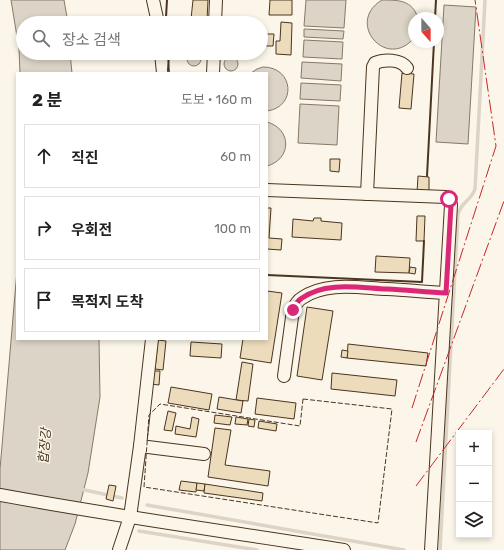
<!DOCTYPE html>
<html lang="ko">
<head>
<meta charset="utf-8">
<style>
	:root { --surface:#fff; --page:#f6f6f6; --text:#222; --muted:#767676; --line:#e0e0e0 }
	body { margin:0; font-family:Rubik,"Noto Sans KR",sans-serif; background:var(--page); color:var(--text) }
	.controls { position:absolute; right:12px; bottom:12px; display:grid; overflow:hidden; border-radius:0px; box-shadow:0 2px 6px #0003 }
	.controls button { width:36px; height:36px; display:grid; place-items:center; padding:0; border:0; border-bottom:1px solid var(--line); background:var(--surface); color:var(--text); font:20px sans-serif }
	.compass { position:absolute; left:408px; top:12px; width:36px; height:36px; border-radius:50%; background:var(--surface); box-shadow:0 2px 6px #0003; rotate:159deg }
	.stop { position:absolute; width:12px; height:12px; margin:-9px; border:3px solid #db2777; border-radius:50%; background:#fff }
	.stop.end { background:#db2777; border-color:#fff; box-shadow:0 1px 4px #0008 }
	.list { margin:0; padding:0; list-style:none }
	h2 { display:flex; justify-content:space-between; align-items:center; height:52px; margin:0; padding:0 16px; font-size:17px }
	h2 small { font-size:13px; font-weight:400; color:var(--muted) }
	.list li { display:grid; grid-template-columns:26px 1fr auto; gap:12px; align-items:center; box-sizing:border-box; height:64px; margin:0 8px 8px; padding:0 8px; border:1px solid var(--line); border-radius:0px }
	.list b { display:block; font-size:15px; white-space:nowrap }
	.list em { font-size:13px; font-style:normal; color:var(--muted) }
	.icon { flex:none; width:22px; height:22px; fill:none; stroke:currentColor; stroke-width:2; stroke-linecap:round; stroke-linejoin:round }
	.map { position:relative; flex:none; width:504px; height:550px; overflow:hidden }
	.search { position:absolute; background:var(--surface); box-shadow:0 2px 6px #0003; left:16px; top:16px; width:252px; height:44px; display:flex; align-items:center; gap:10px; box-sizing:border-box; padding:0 14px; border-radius:22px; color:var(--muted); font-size:15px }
	.panel { position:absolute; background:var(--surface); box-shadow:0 2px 6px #0003; left:16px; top:72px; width:252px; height:268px; border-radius:0px }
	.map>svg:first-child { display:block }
	.water { fill:#dcd4c6; stroke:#887966 }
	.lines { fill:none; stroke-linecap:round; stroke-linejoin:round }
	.stream { stroke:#dcd4c6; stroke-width:3.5 }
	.building { fill:#ecdcbc; stroke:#4a3520 }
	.minor-casing { stroke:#4a3520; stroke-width:14 }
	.minor { stroke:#fbf6e9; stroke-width:12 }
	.fence { stroke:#4a3520; stroke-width:1; stroke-dasharray:5 2; stroke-linecap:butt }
	.wall { stroke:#4a3520; stroke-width:2 }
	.power { stroke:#c62828; stroke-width:1; stroke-dasharray:14 3 2 3; stroke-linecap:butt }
	.route { stroke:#db2777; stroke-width:5 }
	.labels { text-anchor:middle; stroke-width:3; stroke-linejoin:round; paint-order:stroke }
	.water-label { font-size:13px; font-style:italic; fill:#4a3520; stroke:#fbf6e9 }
</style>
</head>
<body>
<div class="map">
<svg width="504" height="550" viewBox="0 0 504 550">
	<rect width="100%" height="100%" fill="#fbf6e9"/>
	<g class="water">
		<path d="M11,0H64L68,23H23V53H70L72,73H20L19,49Z"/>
		<path d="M306,0H346L344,28L304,26Z"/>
		<path d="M382,0C399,0 412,0 418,18H414V38C386,71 345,22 382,0Z"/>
		<path d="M444,5L476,7L468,144L436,142Z"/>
		<path d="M304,29L344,31L343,39L304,37Z"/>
		<path d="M304,40L343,42L342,59L303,57Z"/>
		<circle cx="194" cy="59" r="7"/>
		<circle cx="231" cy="64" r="7"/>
		<path d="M302,62L342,64L341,81L301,78Z"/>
		<path d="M263,67C294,67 297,107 267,111V73H251L257,69Z"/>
		<path d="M301,83L341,85L340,101L300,99Z"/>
		<path d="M300,104L339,106L337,145L298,143Z"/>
		<path d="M267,122C292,129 292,159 267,166Z"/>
		<path d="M17,271V339H99L100,397L88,473L75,524L65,550H0V469Z"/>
	</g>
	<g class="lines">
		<g class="stream">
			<path d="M80,489L122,498"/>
			<path d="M147,505L404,550"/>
			<path d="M139,531L257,550"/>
			<path d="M440,550L458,214C462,201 471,201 475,189L485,0"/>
		</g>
	</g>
	<g class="building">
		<path d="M193,0H208L207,20L191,19Z"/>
		<path d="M270,0H292V15H269Z"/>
		<path d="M281,22L292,23L291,55L276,54V41H280Z"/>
		<path d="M261,34H274L273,46H261Z"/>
		<path d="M402,73L414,74L411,109L399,108Z"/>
		<path d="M330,159H340L339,172L330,171Z"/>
		<path d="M418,176L429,177V194L417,193Z"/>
		<path d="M267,208H271L269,238L282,239L281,250L267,249Z"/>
		<path d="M417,216H425L424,241H416Z"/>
		<path d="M314,218H321V221L342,223L341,240L292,237L293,219L313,221Z"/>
		<path d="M376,256L410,258L409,273L375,272Z"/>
		<path d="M410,267L416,268L415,274L409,273Z"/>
		<path d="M267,291L282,293L271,363L240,358L243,339H267Z"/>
		<path d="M307,307L333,311L322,380L297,376Z"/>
		<path d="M158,340L166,341L163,370L155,369Z"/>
		<path d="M191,342L222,344L221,358L190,356Z"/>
		<path d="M348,344L428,353L426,366L347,358Z"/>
		<path d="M342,350L348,351L347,358L341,357Z"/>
		<path d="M242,362L253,364L248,401L236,400Z"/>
		<path d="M153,371H160L159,385L151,384Z"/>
		<path d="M332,373L397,380L395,396L331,389Z"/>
		<path d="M171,387L212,394L209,410L168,403Z"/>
		<path d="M219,397L243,401L241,413L217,409Z"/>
		<path d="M257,398L296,403L294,419L255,414Z"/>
		<path d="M168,411L176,413L172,431L164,430Z"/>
		<path d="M215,415L232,417L230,425L214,423Z"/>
		<path d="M192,417L199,419L196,437L175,434L176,426L190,429Z"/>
		<path d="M236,417L248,419L247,425L235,424Z"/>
		<path d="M249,419L255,420L254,427L248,426Z"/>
		<path d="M259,421L277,424L276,431L258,428Z"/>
		<path d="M215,428L231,430L225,465L270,471L268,486L208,477Z"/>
		<path d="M181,481L197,483L196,492L179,490Z"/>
		<path d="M197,483L205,484L204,491L196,490Z"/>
		<path d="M205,484L263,493L262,501L204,493Z"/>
		<path d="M109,485L116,486L113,501L106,499Z"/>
	</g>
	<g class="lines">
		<defs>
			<g id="minor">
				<path d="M153,0L158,23"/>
				<path d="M215,23L216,0"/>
				<path d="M161,53L163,73"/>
				<path d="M213,73L214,53"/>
				<path d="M267,190L446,197L449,199L451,205L431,550"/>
				<path d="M367,194L373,67L375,63C384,59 401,59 407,68"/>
				<path d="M284,376L293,310C295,305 297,301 302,298C326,281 360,288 387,289C407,290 426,292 446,293"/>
				<path d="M140,446L204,454"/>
				<path d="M0,495C114,516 230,532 344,550"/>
				<path d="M119,550L130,517L140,446L152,339"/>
			</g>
		</defs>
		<use href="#minor" class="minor-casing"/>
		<use href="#minor" class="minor"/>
		<path class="fence" d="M303,399L392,409L378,523L144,487L149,415L160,404L300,426Z"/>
		<g class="wall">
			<path d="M167,0L166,17H171L170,23"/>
			<path d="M435,18L436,0"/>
			<path d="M168,71L169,53"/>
			<path d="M427,176L434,42"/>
			<path d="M267,275L422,282L424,241"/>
		</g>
		<g class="power">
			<path d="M412,408L496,146L475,0"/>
			<path d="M416,442L504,201"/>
			<path d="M416,486L504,369"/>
		</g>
	</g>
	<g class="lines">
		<path class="route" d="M293,310C295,305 297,301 302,298C326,281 360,288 387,289C407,290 426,292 446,293L451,205L449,199"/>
	</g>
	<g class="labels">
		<g class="water-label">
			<text transform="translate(44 446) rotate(-85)" y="5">합장강</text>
		</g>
	</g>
</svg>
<div class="controls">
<button>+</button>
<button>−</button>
<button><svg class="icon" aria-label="layers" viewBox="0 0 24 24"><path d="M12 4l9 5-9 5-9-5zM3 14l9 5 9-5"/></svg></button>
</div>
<svg class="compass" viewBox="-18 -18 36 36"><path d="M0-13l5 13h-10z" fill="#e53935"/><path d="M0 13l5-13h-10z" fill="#767676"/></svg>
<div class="stop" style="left:449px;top:199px"></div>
<div class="stop end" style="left:293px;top:310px"></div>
<div class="search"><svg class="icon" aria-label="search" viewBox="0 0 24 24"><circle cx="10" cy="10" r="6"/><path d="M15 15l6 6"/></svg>장소 검색</div>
<section class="panel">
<h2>2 분<small>도보 · 160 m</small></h2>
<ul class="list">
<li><svg class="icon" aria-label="ahead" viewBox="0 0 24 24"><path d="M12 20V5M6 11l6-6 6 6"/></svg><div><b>직진</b></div><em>60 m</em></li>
<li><svg class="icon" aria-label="right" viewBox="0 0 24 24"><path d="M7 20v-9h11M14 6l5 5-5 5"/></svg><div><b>우회전</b></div><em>100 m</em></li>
<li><svg class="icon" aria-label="arrive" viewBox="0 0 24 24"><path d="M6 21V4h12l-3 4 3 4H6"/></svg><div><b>목적지 도착</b></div></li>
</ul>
</section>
</div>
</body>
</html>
